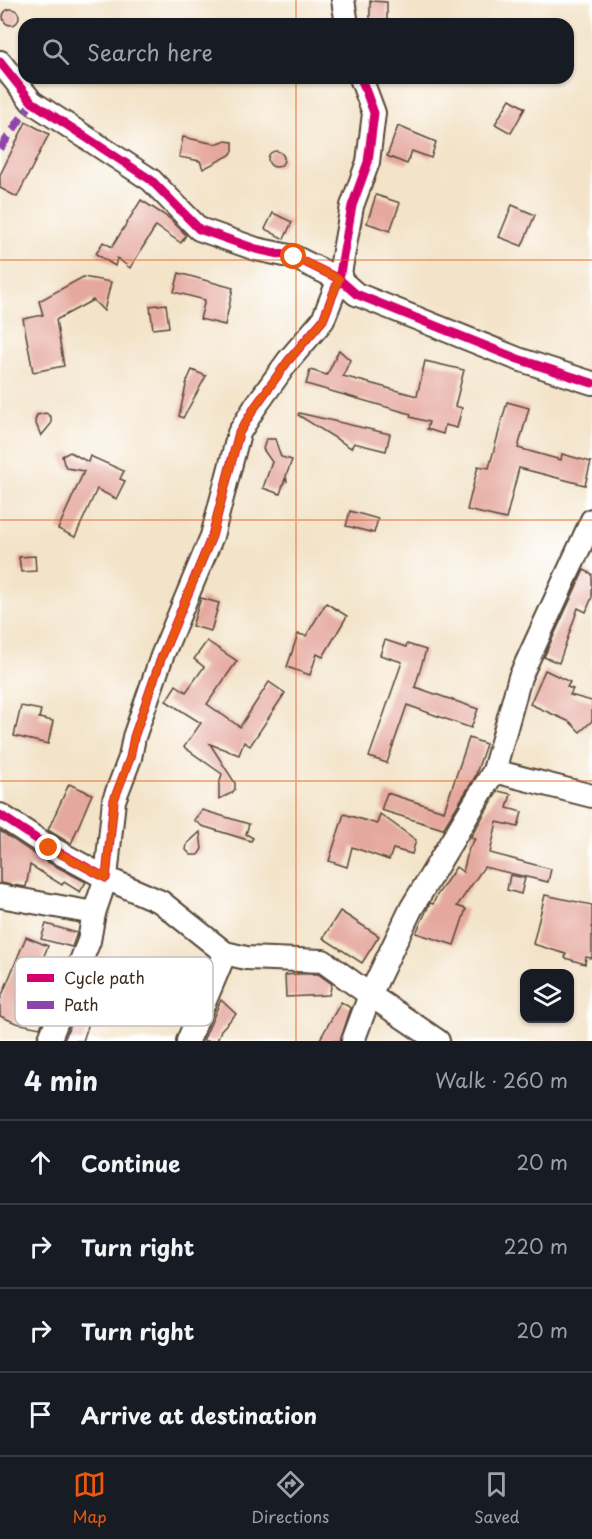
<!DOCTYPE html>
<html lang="en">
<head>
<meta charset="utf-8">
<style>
	:root { --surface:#171b24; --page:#20242c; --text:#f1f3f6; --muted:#9ea1a6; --line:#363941; --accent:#ea580c }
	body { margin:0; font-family:"Playpen Sans",sans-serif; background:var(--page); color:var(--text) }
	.controls { position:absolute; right:18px; bottom:18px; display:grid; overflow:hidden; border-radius:12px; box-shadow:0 2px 4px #0004 }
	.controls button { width:54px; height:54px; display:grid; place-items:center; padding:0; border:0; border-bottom:2px solid var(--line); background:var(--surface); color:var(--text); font:30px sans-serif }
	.stop { position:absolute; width:18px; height:18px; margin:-14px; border:4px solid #ea580c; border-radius:50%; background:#fff }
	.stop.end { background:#ea580c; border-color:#fff; box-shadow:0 2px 6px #0008 }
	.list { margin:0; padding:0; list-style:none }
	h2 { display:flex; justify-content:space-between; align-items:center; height:78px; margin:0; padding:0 24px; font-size:26px }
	h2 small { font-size:20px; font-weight:400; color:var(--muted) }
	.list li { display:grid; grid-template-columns:39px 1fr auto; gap:18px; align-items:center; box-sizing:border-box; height:84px; padding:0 24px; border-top:2px solid var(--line) }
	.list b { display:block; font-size:22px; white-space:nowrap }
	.list em { font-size:20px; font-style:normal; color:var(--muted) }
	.icon { flex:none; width:33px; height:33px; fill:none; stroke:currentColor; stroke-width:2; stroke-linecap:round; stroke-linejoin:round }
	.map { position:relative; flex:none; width:592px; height:1041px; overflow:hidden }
	.search { position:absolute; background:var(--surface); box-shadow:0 2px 4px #0004; left:18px; right:18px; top:18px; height:66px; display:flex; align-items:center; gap:15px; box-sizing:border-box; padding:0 21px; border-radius:18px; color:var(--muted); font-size:22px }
	.sheet { height:414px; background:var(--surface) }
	nav { display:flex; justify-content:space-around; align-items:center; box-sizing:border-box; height:84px; border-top:2px solid var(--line); background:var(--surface); font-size:16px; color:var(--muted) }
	nav a { display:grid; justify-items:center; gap:3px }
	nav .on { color:var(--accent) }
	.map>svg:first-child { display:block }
	.building { fill:#e5a89e }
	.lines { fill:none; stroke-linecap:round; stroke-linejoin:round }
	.minor-casing { stroke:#574638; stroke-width:26 }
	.minor { stroke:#fff; stroke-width:22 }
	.quiet { stroke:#8e44ad; stroke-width:8; stroke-dasharray:15 8; stroke-linecap:butt }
	.cycleway-casing { stroke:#fff; stroke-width:13 }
	.cycleway { stroke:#d6006c; stroke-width:9 }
	.route { stroke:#ea580c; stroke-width:8 }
	.grid { fill:none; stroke:#df570d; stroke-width:1.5; stroke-opacity:0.55 }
	.key { fill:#fff; stroke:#c4bfbc; stroke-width:1.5 }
	.key-label { font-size:16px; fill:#3b2a1e }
</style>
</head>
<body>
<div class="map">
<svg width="592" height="1041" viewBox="0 0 592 1041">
	<rect width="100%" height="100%" fill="#fff"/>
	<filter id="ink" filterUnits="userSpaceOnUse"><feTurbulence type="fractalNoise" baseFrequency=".0167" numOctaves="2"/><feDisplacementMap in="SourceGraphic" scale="12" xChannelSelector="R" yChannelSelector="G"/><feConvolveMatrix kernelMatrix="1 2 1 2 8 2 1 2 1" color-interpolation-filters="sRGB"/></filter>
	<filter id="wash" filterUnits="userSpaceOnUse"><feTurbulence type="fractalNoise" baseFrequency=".008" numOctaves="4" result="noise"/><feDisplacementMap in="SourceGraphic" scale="24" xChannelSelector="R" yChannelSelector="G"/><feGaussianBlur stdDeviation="1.35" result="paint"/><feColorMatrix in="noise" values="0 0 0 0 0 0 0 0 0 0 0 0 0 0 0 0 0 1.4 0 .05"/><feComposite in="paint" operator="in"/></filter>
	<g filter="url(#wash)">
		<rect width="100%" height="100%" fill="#f3e3c8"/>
		<g id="blocks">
			<g class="building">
				<path d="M370,1L387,2V24H370Z"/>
				<circle cx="11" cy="17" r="8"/>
				<path d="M510,99L525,108L511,133L495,124Z"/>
				<path d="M26,122L49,134L17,197L0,188V175Z"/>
				<path d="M398,126L436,142L431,158L412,151L407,164L387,156Z"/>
				<path d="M183,137L215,144L224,141L233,142V151L230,155L203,169L200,161L179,157Z"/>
				<circle cx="276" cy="159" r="8"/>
				<path d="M376,195L400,203L390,231L367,223Z"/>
				<path d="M141,200L169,218L186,235L181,243L156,226L130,268L117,258L115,266L96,254L103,242L112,247Z"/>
				<path d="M512,205L535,215L522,246L499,237Z"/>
				<path d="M273,213L292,222L284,239L265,229Z"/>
				<path d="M179,273L233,288L225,325L200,319L205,300L174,292Z"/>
				<path d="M83,277L111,282L104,311L93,300L56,320L64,366L33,372L23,319L43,315L39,301Z"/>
				<path d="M166,304L169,327L153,329L150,306Z"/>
				<path d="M339,350L350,360L343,376L417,396L425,361L464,370L455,406L462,408L457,428L445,425L443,434L427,429L429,422L410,417L411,414L306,384L310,370L327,375Z"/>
				<path d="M192,370L206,376L183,418L179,416L187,381Z"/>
				<path d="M507,402L529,408L518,448L561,460L562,454L591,462L585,485L519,468L506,519L467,510L478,466L489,468Z"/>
				<path d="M46,413L51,417V424L41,436L35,421L37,415Z"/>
				<path d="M299,413L390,434L386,451L354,443L351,448L298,415Z"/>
				<path d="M266,439H275L281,457L292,460L286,476L287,482L285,479L280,494L263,488L272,462L263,449Z"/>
				<path d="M70,452L88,462L90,456L124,471L120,479L125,481L116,499L97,489L75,537L58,529L84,471L67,468L64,464L62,456Z"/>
				<path d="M350,511L378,519L374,533L346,526Z"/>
				<path d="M35,556L36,571L21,572L19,557Z"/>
				<path d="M584,570L592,574V597L586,612L578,608L559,663L544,657Z"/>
				<path d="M201,598L219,603L211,631L192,626Z"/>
				<path d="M326,603L347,616L323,657L317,654L310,675L287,667L298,634L306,636Z"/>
				<path d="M385,640L406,647L407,644L426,650L415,687L478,709L471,728L407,705L387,763L369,757L402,662L380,655Z"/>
				<path d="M207,641L237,661L207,704L240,727L269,682L285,693L250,746L244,742L239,755L210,744L235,783V789L232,793L219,799V785L222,774L184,747L201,723L166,701L176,685L186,692L204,667L194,659Z"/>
				<path d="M545,670L570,682L567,687L573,689L570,695L592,701V721L580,732L570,722L530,704Z"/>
				<path d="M21,706L41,710L39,718L53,721L48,744L14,736Z"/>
				<path d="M469,738L486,744L475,777L443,829L381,810L387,793L444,811Z"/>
				<path d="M69,784L92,794L71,844L48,830Z"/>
				<path d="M498,791L511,794L507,808L522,812L518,827L497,822L490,853L551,869L548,882L484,867L457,906L466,909L454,945L416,933L430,903L433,904L437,895L456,867L463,872L469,848L475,839L470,838Z"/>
				<path d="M202,810L249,824L246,834L253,838L251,841L202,826L194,820Z"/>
				<path d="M344,814L377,824L380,814L416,840L412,854L393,849L389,860L352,847L347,867L329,861Z"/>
				<path d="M0,831L42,859L86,882L80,892L64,882L62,885L30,865L26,887L0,883Z"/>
				<path d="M200,832L202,849L198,855H191L186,850L187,844Z"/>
				<path d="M510,875L525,878L521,894L507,890Z"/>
				<path d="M545,895L592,905V958L586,957L585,964L565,958L566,954L533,944Z"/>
				<path d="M340,911L379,936L362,963L323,938Z"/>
				<path d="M46,924L77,933L72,947L41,939Z"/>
				<path d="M26,937L48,946L24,1005L47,1011L40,1028L16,1023L0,1016V1000Z"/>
				<path d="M299,974H318L332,984L329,995L286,997L285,975Z"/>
				<path d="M91,977L141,990L131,1025L92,1014L83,1041H64L81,997L85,999Z"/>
				<path d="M221,1000L236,1014L221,1030L217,1041H203Z"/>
				<path d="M341,1002L351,1008L340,1041H319Z"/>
			</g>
		</g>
	</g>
	<g filter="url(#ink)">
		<use href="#blocks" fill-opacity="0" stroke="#574638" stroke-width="1.5"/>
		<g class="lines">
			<defs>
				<g id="minor">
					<path d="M343,0L347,24"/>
					<path d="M0,62L32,102L151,180L199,229L256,249L294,257L339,279L356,294L518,359L592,383"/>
					<path d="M494,771L520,677L592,520"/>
					<path d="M0,815L49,847L106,878L114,800L130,758L134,737L162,656L212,536L239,433L255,407L288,361L323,320L339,279L352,206L368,162L374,113L361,78"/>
					<path d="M0,896L94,913L106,878L161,902L225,953L246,958L323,961L370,995L438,1041"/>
					<path d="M49,1041L89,941L94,913"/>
					<path d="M188,1041L225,953"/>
					<path d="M353,1041L370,995L411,909L494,771L592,796"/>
				</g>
			</defs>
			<use href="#minor" class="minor-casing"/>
			<use href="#minor" class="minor"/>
			<path class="quiet" d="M0,149L32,102"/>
			<defs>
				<g id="cycleway">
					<path d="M0,62L32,102L151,180L199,229L256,249L294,257L339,279L356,294L518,359L592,383"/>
					<path d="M0,815L49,847L106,878L114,800L130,758L134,737L162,656L212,536L239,433L255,407L288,361L323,320L339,279L352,206L368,162L374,113L361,78"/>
				</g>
			</defs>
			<use href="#cycleway" class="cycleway-casing"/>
			<use href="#cycleway" class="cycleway"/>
		</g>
	</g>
	<g class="lines" filter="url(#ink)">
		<path class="route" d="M49,848L106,878L114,800L130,758L134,737L162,656L212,536L239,433L255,407L288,361L323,320L339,279L294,257"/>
	</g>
	<path class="grid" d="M296,0V24M296,78V1041M0,260H592M0,520H592M0,781H592"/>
	<rect x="15" y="957" width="198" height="69" rx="9" class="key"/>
	<rect x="27" y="974" width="27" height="8" fill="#d6006c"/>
	<rect x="27" y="1001" width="27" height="8" fill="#8e44ad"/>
	<g class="key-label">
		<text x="64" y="984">Cycle path</text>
		<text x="64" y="1011">Path</text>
	</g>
</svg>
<div class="controls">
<button><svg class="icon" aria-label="layers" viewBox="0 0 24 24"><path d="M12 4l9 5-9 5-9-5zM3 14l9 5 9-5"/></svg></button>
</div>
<div class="stop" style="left:294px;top:257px"></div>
<div class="stop end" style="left:49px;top:848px"></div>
<div class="search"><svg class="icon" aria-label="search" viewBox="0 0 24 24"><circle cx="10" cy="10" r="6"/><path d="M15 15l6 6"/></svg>Search here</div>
</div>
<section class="sheet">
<h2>4 min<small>Walk · 260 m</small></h2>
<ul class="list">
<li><svg class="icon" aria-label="ahead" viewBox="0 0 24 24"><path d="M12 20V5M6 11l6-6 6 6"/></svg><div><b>Continue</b></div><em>20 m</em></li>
<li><svg class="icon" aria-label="right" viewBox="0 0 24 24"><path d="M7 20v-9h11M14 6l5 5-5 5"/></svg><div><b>Turn right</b></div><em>220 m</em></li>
<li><svg class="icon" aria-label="right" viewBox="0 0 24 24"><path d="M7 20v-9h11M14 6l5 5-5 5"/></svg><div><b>Turn right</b></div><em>20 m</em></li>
<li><svg class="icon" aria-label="arrive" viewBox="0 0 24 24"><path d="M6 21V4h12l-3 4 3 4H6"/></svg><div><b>Arrive at destination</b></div></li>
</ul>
</section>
<nav>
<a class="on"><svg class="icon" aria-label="map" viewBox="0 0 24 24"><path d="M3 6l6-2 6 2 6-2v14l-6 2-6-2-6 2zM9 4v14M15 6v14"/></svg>Map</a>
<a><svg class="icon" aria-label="directions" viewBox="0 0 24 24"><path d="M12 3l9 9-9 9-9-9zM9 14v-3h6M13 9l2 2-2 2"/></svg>Directions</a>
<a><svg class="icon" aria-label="saved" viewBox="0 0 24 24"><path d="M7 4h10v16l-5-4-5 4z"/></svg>Saved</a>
</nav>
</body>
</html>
